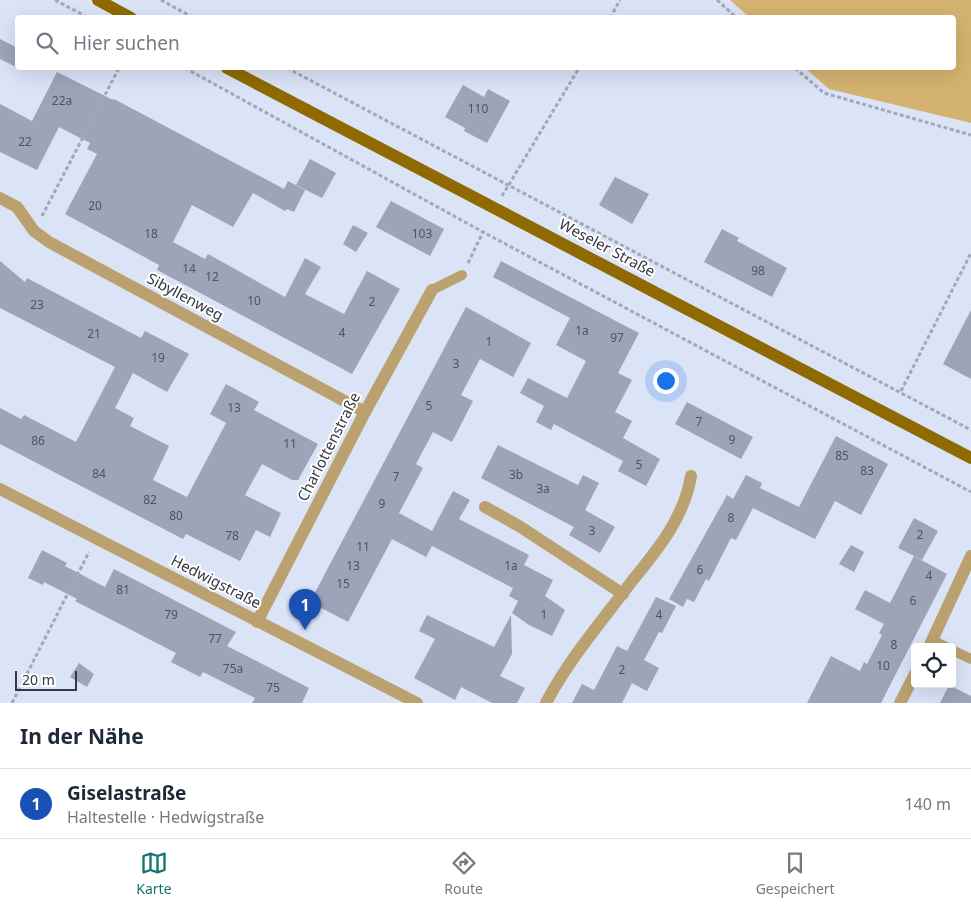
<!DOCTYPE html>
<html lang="de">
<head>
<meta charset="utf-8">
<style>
	:root { --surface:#fff; --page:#f2f2f3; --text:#1f2937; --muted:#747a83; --line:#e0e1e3; --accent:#0f766e }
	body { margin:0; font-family:"Noto Sans",sans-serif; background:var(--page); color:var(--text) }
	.controls { position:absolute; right:15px; bottom:15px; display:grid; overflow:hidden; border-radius:5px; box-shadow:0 5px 20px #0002 }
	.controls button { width:45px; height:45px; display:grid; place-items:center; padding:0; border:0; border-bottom:1px solid var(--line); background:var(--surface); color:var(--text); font:25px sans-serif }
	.scale { position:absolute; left:15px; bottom:12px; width:62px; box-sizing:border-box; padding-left:5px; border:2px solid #353840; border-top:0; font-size:14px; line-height:18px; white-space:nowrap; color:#353840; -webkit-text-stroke:4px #fff; paint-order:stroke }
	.you { position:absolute; left:665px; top:380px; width:18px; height:18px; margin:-12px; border:4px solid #fff; border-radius:50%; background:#1a73e8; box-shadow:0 0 0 8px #1a73e833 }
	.badge { display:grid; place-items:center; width:32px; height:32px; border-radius:50%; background:var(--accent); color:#fff; font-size:16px; font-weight:700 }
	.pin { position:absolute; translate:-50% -41px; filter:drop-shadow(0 1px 2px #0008) }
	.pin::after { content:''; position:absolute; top:26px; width:18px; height:15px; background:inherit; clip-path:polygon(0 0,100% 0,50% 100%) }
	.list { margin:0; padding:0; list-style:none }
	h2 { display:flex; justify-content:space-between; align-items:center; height:65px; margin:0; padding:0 20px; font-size:21px }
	h2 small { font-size:16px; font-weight:400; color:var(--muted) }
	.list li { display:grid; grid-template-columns:32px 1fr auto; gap:15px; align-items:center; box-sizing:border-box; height:70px; padding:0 20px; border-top:1px solid var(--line) }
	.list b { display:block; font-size:19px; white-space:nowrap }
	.list p { margin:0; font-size:16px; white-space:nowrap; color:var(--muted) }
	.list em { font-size:16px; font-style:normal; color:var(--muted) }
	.icon { flex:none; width:28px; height:28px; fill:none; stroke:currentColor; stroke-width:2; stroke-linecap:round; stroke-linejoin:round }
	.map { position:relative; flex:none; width:971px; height:703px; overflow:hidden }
	.search { position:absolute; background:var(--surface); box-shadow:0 5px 20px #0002; left:15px; right:15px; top:15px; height:55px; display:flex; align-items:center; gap:12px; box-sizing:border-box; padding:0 18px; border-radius:5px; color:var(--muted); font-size:19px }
	.sheet { height:135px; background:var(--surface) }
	nav { display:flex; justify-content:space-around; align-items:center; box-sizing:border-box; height:70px; border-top:1px solid var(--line); background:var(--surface); font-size:14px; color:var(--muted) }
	nav a { display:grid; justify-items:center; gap:2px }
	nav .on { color:var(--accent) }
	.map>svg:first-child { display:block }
	.green { fill:#d4b370 }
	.building { fill:#9da4b7 }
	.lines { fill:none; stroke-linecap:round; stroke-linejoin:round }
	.path { stroke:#a2a8b8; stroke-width:3; stroke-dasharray:4 2.5; stroke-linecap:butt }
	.lane { stroke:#bba16f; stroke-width:10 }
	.street { stroke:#bba16f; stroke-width:12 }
	.primary { stroke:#8f6a02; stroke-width:12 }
	.labels { text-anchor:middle; stroke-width:4; stroke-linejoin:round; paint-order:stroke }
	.number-label { font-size:12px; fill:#4f535e }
	.street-label { font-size:15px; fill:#353840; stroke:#fff }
</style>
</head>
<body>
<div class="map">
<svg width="971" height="703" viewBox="0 0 971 703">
	<rect width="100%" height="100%" fill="#dbe3f7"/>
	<path class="green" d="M730,0H971V123L829,89L805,68H954V18L749,17Z"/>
	<g class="building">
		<path d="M0,39L18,48V68L0,59Z"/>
		<path d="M57,72L113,100L114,99L284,189L288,181L305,190L294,212L287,209L285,211L253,193L233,227L192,205L173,242L205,259L208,254L285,297L305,258L321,267L305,294L344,314L367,271L400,289L352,374L157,270L159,265L65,214L97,154L87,149L90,143L59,127L37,170L0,152V104L32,121Z"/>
		<path d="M463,85L484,97L488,89L510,101L487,143L464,131L465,128L445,117Z"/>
		<path d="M310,159L336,173L322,198L296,185Z"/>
		<path d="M615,177L649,194L632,224L599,205Z"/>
		<path d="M391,201L444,229L430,256L376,227Z"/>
		<path d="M353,225L368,233L356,252L343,244Z"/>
		<path d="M722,229L739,238L737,241L787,268L772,297L704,262Z"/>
		<path d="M0,261L25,282L27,278L141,338L145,331L189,354L167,392L133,373L115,408L134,418L130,426L169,446L153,480L187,497L226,423L210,414L226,384L259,402L254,410L318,444L298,480H292L262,464L245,495L281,513L270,537L256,530L240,561L186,534L183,539L0,444V408L21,419L24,415L76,442L115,367L0,308Z"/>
		<path d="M501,261L639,333L618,373L632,380L615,412L632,421L623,438L660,459L646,486L618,471L623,461L554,424L551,430L536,422L544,406L520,393L528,378L567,398L586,361L556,345L570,318L493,277Z"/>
		<path d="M466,307L531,343L513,377L480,359L461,395L473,401L452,442L433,432L416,464L423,468L399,513L432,531L453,491L470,500L459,519L529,555L524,565L553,580L545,596L565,610L552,636L529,625L512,613L518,601L509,596L513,588L432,546L426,557L392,539L348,622L310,602Z"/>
		<path d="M971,310V379L943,364Z"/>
		<path d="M687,402L753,437L741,459L675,424Z"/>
		<path d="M836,436L888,464L861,515L835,501L815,539L753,508L736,540L731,538L709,581L706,579L694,602L687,599L683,607L669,599L727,495L733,499L746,475L762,483L760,488L799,507Z"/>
		<path d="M498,445L578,485L583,475L599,483L585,510L615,527L600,553L569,535L574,527L481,478Z"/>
		<path d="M914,518L938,531L922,560L898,548Z"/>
		<path d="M851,545L864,552L854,572L839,564Z"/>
		<path d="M42,550L67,563L65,566L105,587L114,569L236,632L227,646L309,688L302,703H252L255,698L203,672L200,677L171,662L176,653L75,601L77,599L44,582L43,585L28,578Z"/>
		<path d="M914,556L947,574L881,703H807L831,656L860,671L864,662L867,664L882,635L879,633L884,624L855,609L865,590L890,603Z"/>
		<path d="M656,597L676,606L662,633L659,632L644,660L659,668L647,691L632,683L622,703H572L582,684L594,690L617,646L627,651Z"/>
		<path d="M427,615L494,647L511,615L512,654L500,676L525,688L517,703H492L461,687L455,700L414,678L435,639L419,631Z"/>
		<path d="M79,663L94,674L87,687L70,677Z"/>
		<path d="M949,685L971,696V703H940Z"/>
	</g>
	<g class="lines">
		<g class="path">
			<path d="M55,0L89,18"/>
			<path d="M161,0L194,18"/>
			<path d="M717,0L737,18"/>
			<path d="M610,18L620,0"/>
			<path d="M185,68L483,232L971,492"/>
			<path d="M287,68L971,430"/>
			<path d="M795,68L824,93L971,135"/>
			<path d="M502,196L579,68"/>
			<path d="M42,216L119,68"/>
			<path d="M468,263L483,232"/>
			<path d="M901,391L971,253"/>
			<path d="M12,703L89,552"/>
		</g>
		<g class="lane">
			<path d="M432,290L462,275"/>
			<path d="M932,640L946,647"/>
			<path d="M952,650L971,659"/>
		</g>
		<g class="street">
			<path d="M0,198L17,207L34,231L49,242L365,412"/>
			<path d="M0,489L417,703"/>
			<path d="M485,507L519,526L623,594"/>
			<path d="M257,622L365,412L432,290"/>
			<path d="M929,647L971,556"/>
			<path d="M546,703C569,659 602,621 632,581C658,549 684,518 691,476"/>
			<path d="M900,703L915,674"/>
		</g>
		<g class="primary">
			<path d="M98,0L131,18"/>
			<path d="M227,68L971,458"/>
		</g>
	</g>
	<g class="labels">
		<g class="number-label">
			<text x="62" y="105">22a</text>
			<text x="478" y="113">110</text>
			<text x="25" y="146">22</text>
			<text x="95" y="210">20</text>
			<text x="151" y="238">18</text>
			<text x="422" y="238">103</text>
			<text x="189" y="273">14</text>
			<text x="758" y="275">98</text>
			<text x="212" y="281">12</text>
			<text x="254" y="305">10</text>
			<text x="372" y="306">2</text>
			<text x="37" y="309">23</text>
			<text x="582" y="335">1a</text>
			<text x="342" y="337">4</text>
			<text x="94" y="338">21</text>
			<text x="617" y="342">97</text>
			<text x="489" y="346">1</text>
			<text x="158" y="362">19</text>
			<text x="456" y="368">3</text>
			<text x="429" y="410">5</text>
			<text x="234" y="412">13</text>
			<text x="699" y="426">7</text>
			<text x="732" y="444">9</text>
			<text x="38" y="445">86</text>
			<text x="290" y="448">11</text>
			<text x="842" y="460">85</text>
			<text x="639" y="469">5</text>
			<text x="867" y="475">83</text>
			<text x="99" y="478">84</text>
			<text x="516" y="479">3b</text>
			<text x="396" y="481">7</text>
			<text x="543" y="493">3a</text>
			<text x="150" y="504">82</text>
			<text x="382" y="508">9</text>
			<text x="176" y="520">80</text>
			<text x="731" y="522">8</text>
			<text x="592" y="535">3</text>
			<text x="920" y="539">2</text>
			<text x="232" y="540">78</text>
			<text x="363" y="551">11</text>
			<text x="353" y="570">13</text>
			<text x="511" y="570">1a</text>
			<text x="700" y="574">6</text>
			<text x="929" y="580">4</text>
			<text x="343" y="588">15</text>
			<text x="123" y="594">81</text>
			<text x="913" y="605">6</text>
			<text x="171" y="619">79</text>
			<text x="544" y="619">1</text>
			<text x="659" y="619">4</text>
			<text x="215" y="643">77</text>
			<text x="894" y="649">8</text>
			<text x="883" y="670">10</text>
			<text x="233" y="673">75a</text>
			<text x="622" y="674">2</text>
			<text x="273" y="692">75</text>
		</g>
		<g class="street-label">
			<text transform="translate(607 248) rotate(28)" y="5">Weseler Straße</text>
			<text transform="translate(185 297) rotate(28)" y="5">Sibyllenweg</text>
			<text transform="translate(329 447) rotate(-63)" y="5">Charlottenstraße</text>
			<text transform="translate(216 582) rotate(27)" y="5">Hedwigstraße</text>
		</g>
	</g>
</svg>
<div class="controls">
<button><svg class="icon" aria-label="locate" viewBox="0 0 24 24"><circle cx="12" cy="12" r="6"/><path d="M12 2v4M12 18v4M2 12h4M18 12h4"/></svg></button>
</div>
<div class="scale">20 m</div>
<div class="you"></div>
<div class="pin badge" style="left:305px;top:630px;background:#1a4fb4">1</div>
<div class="search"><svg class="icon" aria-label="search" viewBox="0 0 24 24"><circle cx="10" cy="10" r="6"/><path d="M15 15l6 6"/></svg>Hier suchen</div>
</div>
<section class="sheet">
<h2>In der Nähe<small></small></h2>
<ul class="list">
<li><span class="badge" style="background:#1a4fb4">1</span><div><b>Giselastraße</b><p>Haltestelle · Hedwigstraße</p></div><em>140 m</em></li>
</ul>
</section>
<nav>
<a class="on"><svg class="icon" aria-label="map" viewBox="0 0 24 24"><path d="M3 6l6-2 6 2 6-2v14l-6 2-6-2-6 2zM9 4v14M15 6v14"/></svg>Karte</a>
<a><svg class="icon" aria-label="directions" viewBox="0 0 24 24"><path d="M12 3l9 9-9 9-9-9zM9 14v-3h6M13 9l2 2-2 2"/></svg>Route</a>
<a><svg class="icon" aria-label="saved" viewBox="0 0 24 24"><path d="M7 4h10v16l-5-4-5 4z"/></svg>Gespeichert</a>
</nav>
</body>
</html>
